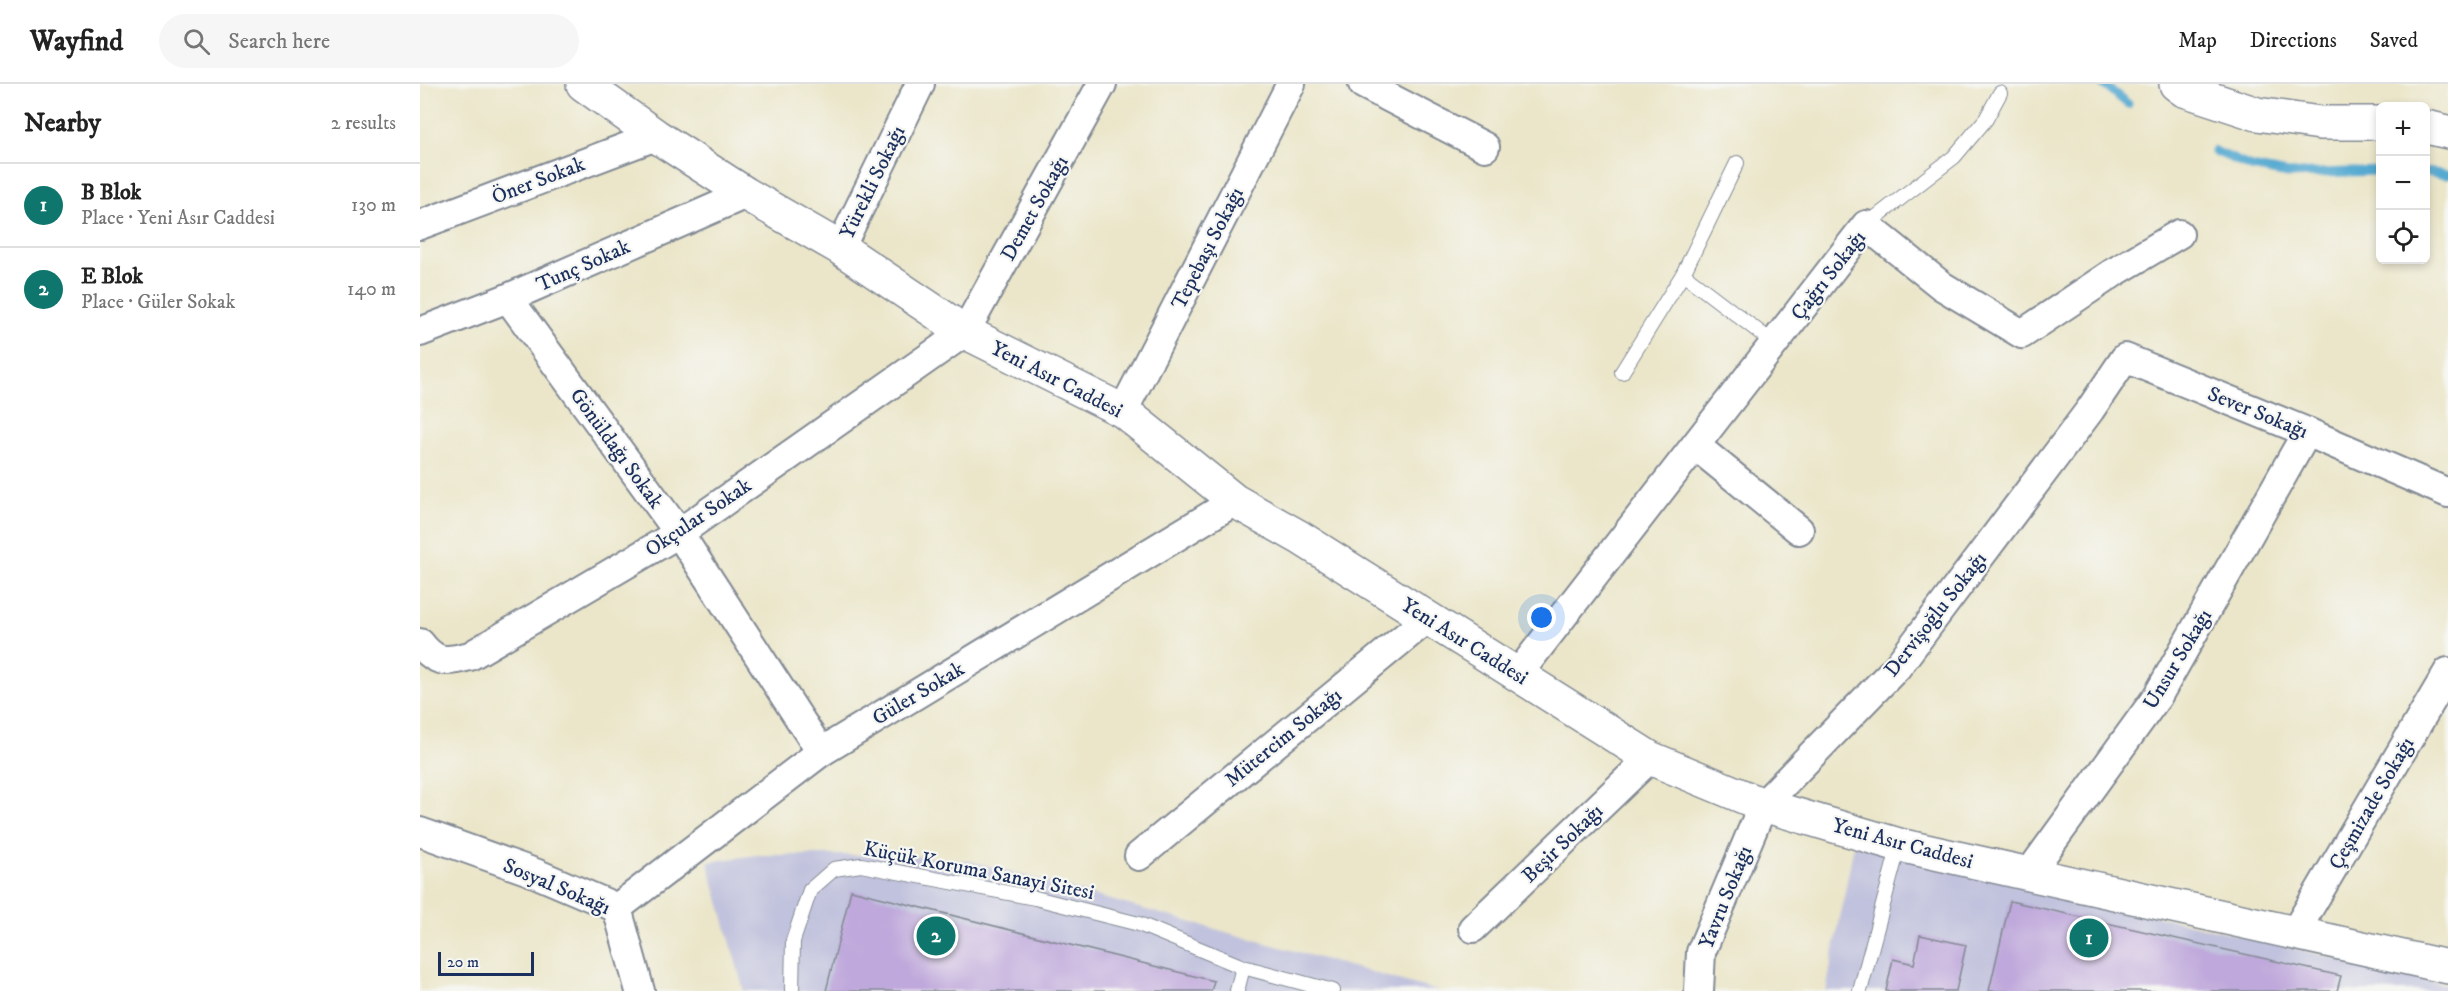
<!DOCTYPE html>
<html lang="en">
<head>
<meta charset="utf-8">
<style>
	:root { --surface:#fff; --page:#f6f6f6; --text:#222; --muted:#767676; --line:#e0e0e0; --accent:#0f766e }
	body { margin:0; font-family:"IM FELL DW Pica",serif; background:var(--page); color:var(--text) }
	.controls { position:absolute; right:18px; top:18px; display:grid; overflow:hidden; border-radius:9px; box-shadow:0 3px 9px #0003 }
	.controls button { width:54px; height:54px; display:grid; place-items:center; padding:0; border:0; border-bottom:2px solid var(--line); background:var(--surface); color:var(--text); font:30px sans-serif }
	.scale { position:absolute; left:18px; bottom:15px; width:96px; box-sizing:border-box; padding-left:6px; border:3px solid #1b2f5e; border-top:0; font-size:16px; line-height:21px; white-space:nowrap; color:#1b2f5e; -webkit-text-stroke:4px #f6f6f2; paint-order:stroke }
	.you { position:absolute; left:1122px; top:534px; width:21px; height:21px; margin:-15px; border:4px solid #fff; border-radius:50%; background:#1a73e8; box-shadow:0 0 0 9px #1a73e833 }
	.badge { display:grid; place-items:center; width:39px; height:39px; border-radius:50%; background:var(--accent); color:#fff; font-size:20px; font-weight:700 }
	.pin { position:absolute; translate:-50% -50%; border:3px solid #fff; box-shadow:0 2px 6px #0006 }
	.list { margin:0; padding:0; list-style:none }
	h2 { display:flex; justify-content:space-between; align-items:center; height:78px; margin:0; padding:0 24px; font-size:26px }
	h2 small { font-size:20px; font-weight:400; color:var(--muted) }
	.list li { display:grid; grid-template-columns:39px 1fr auto; gap:18px; align-items:center; box-sizing:border-box; height:84px; padding:0 24px; border-top:2px solid var(--line) }
	.list b { display:block; font-size:22px; white-space:nowrap }
	.list p { margin:0; font-size:20px; white-space:nowrap; color:var(--muted) }
	.list em { font-size:20px; font-style:normal; color:var(--muted) }
	.icon { flex:none; width:33px; height:33px; fill:none; stroke:currentColor; stroke-width:2; stroke-linecap:round; stroke-linejoin:round }
	.map { position:relative; flex:none; width:2028px; height:907px; overflow:hidden }
	header { display:flex; align-items:center; gap:36px; box-sizing:border-box; height:84px; padding:0 30px; background:var(--surface); border-bottom:2px solid var(--line) }
	header strong { font-size:28px }
	nav { display:flex; gap:33px; margin-inline-start:auto; font-size:21px }
	.search { width:420px; height:54px; background:var(--page); display:flex; align-items:center; gap:15px; box-sizing:border-box; padding:0 21px; border-radius:33px; color:var(--muted); font-size:22px }
	main { display:flex }
	aside { flex:1; background:var(--surface) }
	.map>svg:first-child { display:block }
	.industrial { fill:#c1c2dd }
	.lines { fill:none; stroke-linecap:round; stroke-linejoin:round }
	.stream { stroke:#56aad1; stroke-width:9 }
	.building { fill:#bfa8db }
	.service-casing { stroke:#838a94; stroke-width:16 }
	.minor-casing { stroke:#838a94; stroke-width:32 }
	.tertiary-casing { stroke:#838a94; stroke-width:36 }
	.service { stroke:#fff; stroke-width:14 }
	.minor { stroke:#fff; stroke-width:28 }
	.tertiary { stroke:#fff; stroke-width:33 }
	.labels { text-anchor:middle; stroke-width:4.5; stroke-linejoin:round; paint-order:stroke }
	.street-label { font-size:21px; fill:#1b2f5e; stroke:#f6f6f2 }
</style>
</head>
<body>
<header>
<strong>Wayfind</strong>
<div class="search"><svg class="icon" aria-label="search" viewBox="0 0 24 24"><circle cx="10" cy="10" r="6"/><path d="M15 15l6 6"/></svg>Search here</div>
<nav><a>Map</a><a>Directions</a><a>Saved</a></nav>
</header>
<main>
<aside>
<h2>Nearby<small>2 results</small></h2>
<ul class="list">
<li><span class="badge">1</span><div><b>B Blok</b><p>Place · Yeni Asır Caddesi</p></div><em>130 m</em></li>
<li><span class="badge">2</span><div><b>E Blok</b><p>Place · Güler Sokak</p></div><em>140 m</em></li>
</ul>
</aside>
<div class="map">
<svg width="2028" height="907" viewBox="0 0 2028 907">
	<rect width="100%" height="100%" fill="#f6f6f2"/>
	<filter id="ink" filterUnits="userSpaceOnUse"><feTurbulence type="fractalNoise" baseFrequency=".0167" numOctaves="2"/><feDisplacementMap in="SourceGraphic" scale="12" xChannelSelector="R" yChannelSelector="G"/><feConvolveMatrix kernelMatrix="1 2 1 2 8 2 1 2 1" color-interpolation-filters="sRGB"/></filter>
	<filter id="wash" filterUnits="userSpaceOnUse"><feTurbulence type="fractalNoise" baseFrequency=".008" numOctaves="4" result="noise"/><feDisplacementMap in="SourceGraphic" scale="24" xChannelSelector="R" yChannelSelector="G"/><feGaussianBlur stdDeviation="1.35" result="paint"/><feColorMatrix in="noise" values="0 0 0 0 0 0 0 0 0 0 0 0 0 0 0 0 0 1.4 0 .05"/><feComposite in="paint" operator="in"/></filter>
	<g filter="url(#wash)">
		<rect width="100%" height="100%" fill="#ebe6c9"/>
		<g class="industrial">
			<path d="M1434,760L2028,901V907H1406Z"/>
			<path d="M337,771H483L554,778L1018,907H324L288,778Z"/>
		</g>
		<g class="lines">
			<g class="stream">
				<path d="M1683,0L1708,20"/>
				<path d="M1795,67L1831,83L1868,90L1960,87"/>
				<path d="M2006,88L2028,91"/>
			</g>
		</g>
		<g id="blocks">
			<g class="building">
				<path d="M431,806L794,897L791,907H406Z"/>
				<path d="M1590,817L1921,892L1917,907H1569Z"/>
				<path d="M1500,851L1546,861L1536,907H1466L1473,875L1494,880Z"/>
			</g>
		</g>
	</g>
	<g filter="url(#ink)">
		<use href="#blocks" fill-opacity="0" stroke="#838a94" stroke-width="1.5"/>
		<g class="lines">
			<defs>
				<g id="service">
					<path d="M1446,141L1534,73L1566,35L1580,9"/>
					<path d="M1263,190L1355,260"/>
					<path d="M1202,288L1263,190L1317,79"/>
					<path d="M372,907L373,857L390,806L414,785L441,781L615,814L719,840L823,883L913,907"/>
					<path d="M817,907L823,883"/>
					<path d="M1440,907L1479,761"/>
				</g>
				<g id="minor">
					<path d="M943,0L1065,63"/>
					<path d="M0,141L236,52"/>
					<path d="M420,164L500,0"/>
					<path d="M88,214L259,449L401,668"/>
					<path d="M0,248L88,214L326,110"/>
					<path d="M703,327L871,0"/>
					<path d="M1276,362L1379,446"/>
					<path d="M0,559C16,580 26,578 50,572L259,449L545,248L682,0"/>
					<path d="M1098,590L1446,141L1522,202L1602,250L1693,189L1759,150"/>
					<path d="M0,748L115,789L197,824L220,907"/>
					<path d="M719,772L1008,534"/>
					<path d="M1608,791L1737,613L1887,348"/>
					<path d="M197,824L401,668L815,417"/>
					<path d="M1053,844L1230,674"/>
					<path d="M1874,850L2028,588"/>
					<path d="M1279,907L1281,868L1343,721L1477,583L1670,326L1705,274L1887,348L2028,409"/>
				</g>
				<g id="tertiary">
					<path d="M163,0L236,52L326,110L420,164L545,248L703,327L815,417L879,453L1230,674L1343,721L1479,761L2028,883"/>
					<path d="M1756,0L1764,6L1837,30L1900,39H1960"/>
					<path d="M2006,43L2028,48"/>
				</g>
			</defs>
			<use href="#service" class="service-casing"/>
			<use href="#minor" class="minor-casing"/>
			<use href="#tertiary" class="tertiary-casing"/>
			<use href="#service" class="service"/>
			<use href="#minor" class="minor"/>
			<use href="#tertiary" class="tertiary"/>
		</g>
	</g>
	<g class="labels">
		<g class="street-label">
			<text transform="translate(118 96) rotate(-21)" y="7">Öner Sokak</text>
			<text transform="translate(452 98) rotate(-64)" y="7">Yürekli Sokağı</text>
			<text transform="translate(614 124) rotate(-61)" y="7">Demet Sokağı</text>
			<text transform="translate(787 164) rotate(-63)" y="7">Tepebaşı Sokağı</text>
			<text transform="translate(163 181) rotate(-24)" y="7">Tunç Sokak</text>
			<text transform="translate(1408 191) rotate(-52)" y="7">Çağrı Sokağı</text>
			<text transform="translate(637 295) rotate(27)" y="7">Yeni Asır Caddesi</text>
			<text transform="translate(1838 328) rotate(22)" y="7">Sever Sokağı</text>
			<text transform="translate(197 364) rotate(54)" y="7">Gönüldağı Sokak</text>
			<text transform="translate(278 433) rotate(-34)" y="7">Okçular Sokak</text>
			<text transform="translate(1515 530) rotate(-52)" y="7">Dervişoğlu Sokağı</text>
			<text transform="translate(1045 557) rotate(32)" y="7">Yeni Asır Caddesi</text>
			<text transform="translate(1757 575) rotate(-59)" y="7">Unsur Sokağı</text>
			<text transform="translate(498 609) rotate(-31)" y="7">Güler Sokak</text>
			<text transform="translate(863 653) rotate(-39)" y="7">Mütercim Sokağı</text>
			<text transform="translate(1951 719) rotate(-60)" y="7">Çeşmizade Sokağı</text>
			<text transform="translate(1142 759) rotate(-44)" y="7">Beşir Sokağı</text>
			<text transform="translate(1483 759) rotate(15)" y="7">Yeni Asır Caddesi</text>
			<text transform="translate(559 786) rotate(11)" y="7">Küçük Koruma Sanayi Sitesi</text>
			<text transform="translate(137 802) rotate(23)" y="7">Sosyal Sokağı</text>
			<text transform="translate(1305 813) rotate(-68)" y="7">Yavru Sokağı</text>
		</g>
	</g>
</svg>
<div class="controls">
<button>+</button>
<button>−</button>
<button><svg class="icon" aria-label="locate" viewBox="0 0 24 24"><circle cx="12" cy="12" r="6"/><path d="M12 2v4M12 18v4M2 12h4M18 12h4"/></svg></button>
</div>
<div class="scale">20 m</div>
<div class="you"></div>
<div class="pin badge" style="left:1669px;top:854px">1</div>
<div class="pin badge" style="left:516px;top:852px">2</div>
</div>
</main>
</body>
</html>
